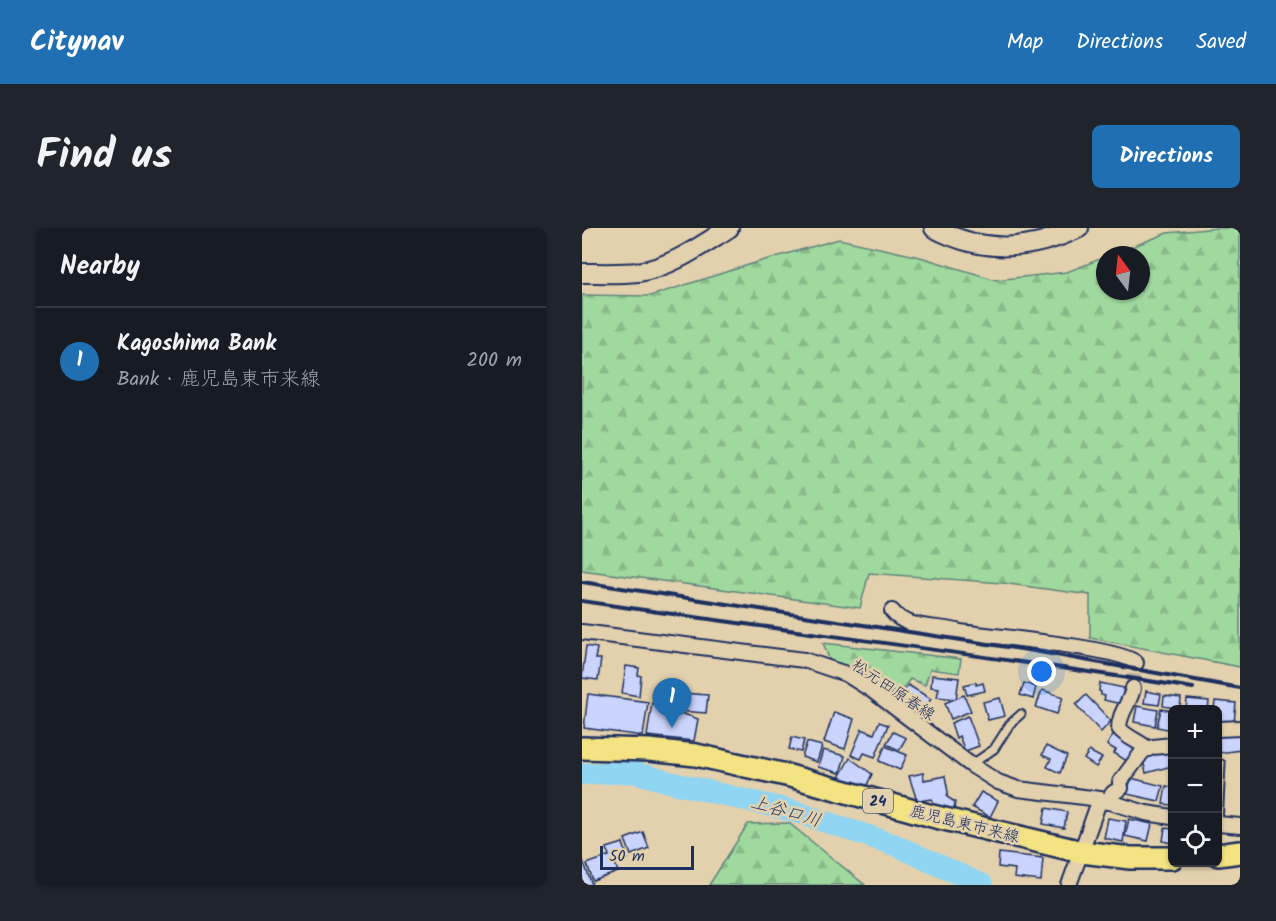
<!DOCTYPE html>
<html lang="en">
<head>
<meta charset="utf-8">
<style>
	:root { --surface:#171b24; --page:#20242c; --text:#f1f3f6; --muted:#9ea1a6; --line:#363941; --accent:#1f6fb2 }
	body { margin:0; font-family:Kalam,"Klee One",sans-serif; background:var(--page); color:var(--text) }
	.controls { position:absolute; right:18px; bottom:18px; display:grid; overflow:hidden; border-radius:9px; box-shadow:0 2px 4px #0004 }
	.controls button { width:54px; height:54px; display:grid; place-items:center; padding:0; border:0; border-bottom:2px solid var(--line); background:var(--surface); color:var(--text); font:30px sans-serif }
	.compass { position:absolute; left:514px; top:18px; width:54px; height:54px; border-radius:50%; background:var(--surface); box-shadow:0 2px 4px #0004; rotate:345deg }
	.scale { position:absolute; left:18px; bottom:15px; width:94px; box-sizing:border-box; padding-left:6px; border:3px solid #1b2f5e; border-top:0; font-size:16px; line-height:21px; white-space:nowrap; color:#1b2f5e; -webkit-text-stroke:4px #e3d1ae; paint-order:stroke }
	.you { position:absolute; left:460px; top:444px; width:21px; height:21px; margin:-15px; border:4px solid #fff; border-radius:50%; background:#1a73e8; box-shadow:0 0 0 9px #1a73e833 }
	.badge { display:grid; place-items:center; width:39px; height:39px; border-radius:50%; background:var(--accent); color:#fff; font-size:20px; font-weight:700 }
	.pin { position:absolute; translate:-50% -50px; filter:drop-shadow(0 2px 3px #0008) }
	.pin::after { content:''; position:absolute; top:32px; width:21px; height:18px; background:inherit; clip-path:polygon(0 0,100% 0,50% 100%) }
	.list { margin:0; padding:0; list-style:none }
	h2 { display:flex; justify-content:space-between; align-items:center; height:78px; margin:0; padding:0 24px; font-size:26px }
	h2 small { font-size:20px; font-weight:400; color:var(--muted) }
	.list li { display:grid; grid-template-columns:39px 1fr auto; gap:18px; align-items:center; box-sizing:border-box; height:108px; padding:0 24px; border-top:2px solid var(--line) }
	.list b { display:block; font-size:22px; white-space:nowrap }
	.list p { margin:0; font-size:20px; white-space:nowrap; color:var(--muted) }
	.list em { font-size:20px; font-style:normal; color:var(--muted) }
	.icon { flex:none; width:33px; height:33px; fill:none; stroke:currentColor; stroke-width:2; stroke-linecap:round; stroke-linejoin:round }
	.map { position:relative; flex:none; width:658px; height:657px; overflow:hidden; border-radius:9px }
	header { display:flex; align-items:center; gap:36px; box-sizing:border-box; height:84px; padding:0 30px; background:var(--accent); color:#fff }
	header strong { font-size:28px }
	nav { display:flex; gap:33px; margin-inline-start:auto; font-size:21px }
	.intro { display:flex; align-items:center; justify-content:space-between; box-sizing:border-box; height:144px; padding:0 36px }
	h1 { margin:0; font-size:42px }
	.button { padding:15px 27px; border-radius:9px; background:var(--accent); color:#fff; font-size:21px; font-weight:700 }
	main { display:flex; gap:36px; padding:0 36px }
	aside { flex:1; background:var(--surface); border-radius:9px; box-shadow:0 2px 4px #0004 }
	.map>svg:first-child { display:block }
	.forest { fill:url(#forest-firs); stroke:#5e847e; stroke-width:1.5 }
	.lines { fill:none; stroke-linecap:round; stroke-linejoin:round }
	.river { stroke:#90d5f2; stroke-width:22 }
	.building { fill:#cbd4fc; stroke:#1b2f5e; stroke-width:1.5 }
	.street-tunnel { stroke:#bbb19e; stroke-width:14; stroke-dasharray:14 7; stroke-linecap:butt }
	.lane-casing { stroke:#1b2f5e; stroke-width:11 }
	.street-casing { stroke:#1b2f5e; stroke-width:18 }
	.secondary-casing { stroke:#1b2f5e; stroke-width:22 }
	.primary-casing { stroke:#1b2f5e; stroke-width:26 }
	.lane { stroke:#e3d1ae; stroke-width:7 }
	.street { stroke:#e3d1ae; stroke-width:14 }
	.secondary { stroke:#e3d1ae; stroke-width:18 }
	.primary { stroke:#f4e382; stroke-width:21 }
	.rail { stroke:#1b2f5e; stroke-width:4 }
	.labels { text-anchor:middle; stroke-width:5; stroke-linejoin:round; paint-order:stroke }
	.shield { fill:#e3d1ae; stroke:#576076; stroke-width:1.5 }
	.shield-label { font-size:15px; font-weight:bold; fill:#1b2f5e }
	.street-label { font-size:16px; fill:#1b2f5e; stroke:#e3d1ae }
	.water-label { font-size:18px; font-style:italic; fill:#27406d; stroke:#e3d1ae }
</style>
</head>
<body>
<header>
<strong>Citynav</strong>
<nav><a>Map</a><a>Directions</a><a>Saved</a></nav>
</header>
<div class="intro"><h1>Find us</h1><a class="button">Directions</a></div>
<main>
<aside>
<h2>Nearby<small></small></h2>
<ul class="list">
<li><span class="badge">1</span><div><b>Kagoshima Bank</b><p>Bank · 鹿児島東市来線</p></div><em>200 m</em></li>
</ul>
</aside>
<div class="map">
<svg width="658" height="657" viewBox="0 0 658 657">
	<defs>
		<pattern id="forest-firs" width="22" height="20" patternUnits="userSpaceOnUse" patternTransform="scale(1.5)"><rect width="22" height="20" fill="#a0d99e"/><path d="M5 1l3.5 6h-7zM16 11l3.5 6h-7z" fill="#89bb8a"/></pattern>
	</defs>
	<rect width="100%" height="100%" fill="#e3d1ae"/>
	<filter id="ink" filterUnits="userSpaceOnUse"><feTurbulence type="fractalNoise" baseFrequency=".0167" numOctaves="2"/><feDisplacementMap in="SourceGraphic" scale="12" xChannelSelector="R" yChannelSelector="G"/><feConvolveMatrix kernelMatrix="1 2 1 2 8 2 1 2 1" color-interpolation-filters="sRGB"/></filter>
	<g filter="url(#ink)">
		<g class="forest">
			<path d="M635,0H658V439L508,410V367L420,355L287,345L278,380L0,342V67L68,68L176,34L257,11L338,29L414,52L485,44L523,29V63H559V27H529L585,5Z"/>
			<path d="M241,415L379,431L377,445L348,441L343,457L328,451L316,467L289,452L248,433Z"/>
			<path d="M207,595L283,657H127L166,596Z"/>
		</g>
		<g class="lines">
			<path class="river" d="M0,546L51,544L87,554L211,583L313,617L400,657"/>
		</g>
		<g class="building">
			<path d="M4,418L15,420L13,431H19L16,452L0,450Z"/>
			<path d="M44,438L57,440L56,447L59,448L57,468L40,465Z"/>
			<path d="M350,447L377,450L374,471L355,469L357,460L349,459Z"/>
			<path d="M394,454V457L401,455L403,463L385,467L382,457Z"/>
			<path d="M442,455L454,459L451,471L438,467Z"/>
			<path d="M518,455L542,460L539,476L522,472L523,468L519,467V464L517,463Z"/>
			<path d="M326,457L349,471L339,486L316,471Z"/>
			<path d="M460,462L481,469L475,486L454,479Z"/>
			<path d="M564,463L579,466L577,477L562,475Z"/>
			<path d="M99,465L126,467L124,485L97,483Z"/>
			<path d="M6,466L66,474L61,508L2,500Z"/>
			<path d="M382,467L389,483L369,491L363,475Z"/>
			<path d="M504,467L529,493L519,504L494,477Z"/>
			<path d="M582,468L599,470L598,481L581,478Z"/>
			<path d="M418,470L423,488L406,492L401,474Z"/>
			<path d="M605,471L627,473L626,482H604Z"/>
			<path d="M633,473L654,475L652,495L636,493V482H632Z"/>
			<path d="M70,475L116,491L112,513L65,508Z"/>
			<path d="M555,478L576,482L573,498L552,494Z"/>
			<path d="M579,481L590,483V502L575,499Z"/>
			<path d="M252,484L272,491L263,521L242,514Z"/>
			<path d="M386,488L397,518L383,523L377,508L374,510L369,495Z"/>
			<path d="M297,494L306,497L293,529L282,525L279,531L269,527L280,501L292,506Z"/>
			<path d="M658,503V522L637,525L636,506Z"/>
			<path d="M311,504L324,510L317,522L304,516Z"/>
			<path d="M532,505L557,519L548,535L532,525L534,522L525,517Z"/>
			<path d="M210,509L222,512L219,524L207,521Z"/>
			<path d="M225,514L240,518L235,534L220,529Z"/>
			<path d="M303,518L325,527L318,542L297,533Z"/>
			<path d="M464,518L485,528L478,545L465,539L469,531L460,527Z"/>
			<path d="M590,521V538L564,545L560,528Z"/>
			<path d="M241,522L263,528L258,545L236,539Z"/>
			<path d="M507,523L520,530L514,539L502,531Z"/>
			<path d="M268,530L290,546L284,559L256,551Z"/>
			<path d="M341,545L342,552L363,548L366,564L365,569L373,574L372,583L352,578L350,571L335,573L327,548Z"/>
			<path d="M549,550L581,558L577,573L545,566Z"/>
			<path d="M584,558L590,559V577L581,576Z"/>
			<path d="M399,564L416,573L408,589L390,579Z"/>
			<path d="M464,580L485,584L482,600L461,596Z"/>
			<path d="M526,590L544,593L541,614L522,610Z"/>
			<path d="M547,591L570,596L566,613L543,608Z"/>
			<path d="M583,600L590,601V615L581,613Z"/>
			<path d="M61,604L67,620L49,627L43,611Z"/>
			<path d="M41,615L46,631L33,635L36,644L11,653L5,636L27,628L25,620Z"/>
			<path d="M417,625L461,630L459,653L432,650L433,641L416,639Z"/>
			<path d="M0,630L10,657H0Z"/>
		</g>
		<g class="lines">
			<path class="street-tunnel" d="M551,460L554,435"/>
			<defs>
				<g id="lane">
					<path d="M389,537L412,521L428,496L439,486"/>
					<path d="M636,596L639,536"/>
				</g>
				<g id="street">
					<path d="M310,383C325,403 358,397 378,404C407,408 540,420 554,435"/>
					<path d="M0,404L222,432L264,446L288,461L389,537L416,554L436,561L518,571L564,585L590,589"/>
					<path d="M551,460C549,474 537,484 537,500C543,509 557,513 566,521"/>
					<path d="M636,501L658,500"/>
					<path d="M525,574L531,565L539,560L538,554L561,523L571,519L590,517"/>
					<path d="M636,596L658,598"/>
					<path d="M487,657L518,571"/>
				</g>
				<g id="secondary">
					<path d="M352,0C401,26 448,23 497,0"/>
					<path d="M0,45C18,45 37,46 56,44C90,39 118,18 147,0"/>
				</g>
				<g id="primary">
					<path d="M0,520L67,522L114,527L204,547L350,588L500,624L548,630H590"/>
					<path d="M636,627L658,624"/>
				</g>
			</defs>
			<use href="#lane" class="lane-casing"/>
			<use href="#street" class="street-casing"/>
			<use href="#secondary" class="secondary-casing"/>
			<use href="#primary" class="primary-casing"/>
			<use href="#lane" class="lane"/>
			<use href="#street" class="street"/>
			<use href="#secondary" class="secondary"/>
			<use href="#primary" class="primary"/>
			<g class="rail">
				<path d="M0,354L452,423L658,460"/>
				<path d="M0,373C203,403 408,427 611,460"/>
			</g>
		</g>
	</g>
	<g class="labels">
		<rect class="shield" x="281" y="561" width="30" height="24" rx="4.5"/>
		<g class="shield-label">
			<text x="296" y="578">24</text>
		</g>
		<g class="street-label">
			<text transform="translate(312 461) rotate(34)" y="6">松元田原春線</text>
			<text transform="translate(383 595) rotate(14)" y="6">鹿児島東市来線</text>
		</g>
		<g class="water-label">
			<text transform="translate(204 583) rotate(16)" y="6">上谷口川</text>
		</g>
	</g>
</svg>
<div class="controls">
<button>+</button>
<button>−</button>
<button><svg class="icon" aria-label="locate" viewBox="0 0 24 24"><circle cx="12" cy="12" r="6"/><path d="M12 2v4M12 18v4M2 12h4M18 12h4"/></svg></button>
</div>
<svg class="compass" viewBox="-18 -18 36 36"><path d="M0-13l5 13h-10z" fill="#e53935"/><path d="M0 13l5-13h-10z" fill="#9ea1a6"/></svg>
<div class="scale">50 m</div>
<div class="you"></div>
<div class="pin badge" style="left:90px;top:500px">1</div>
</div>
</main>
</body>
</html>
